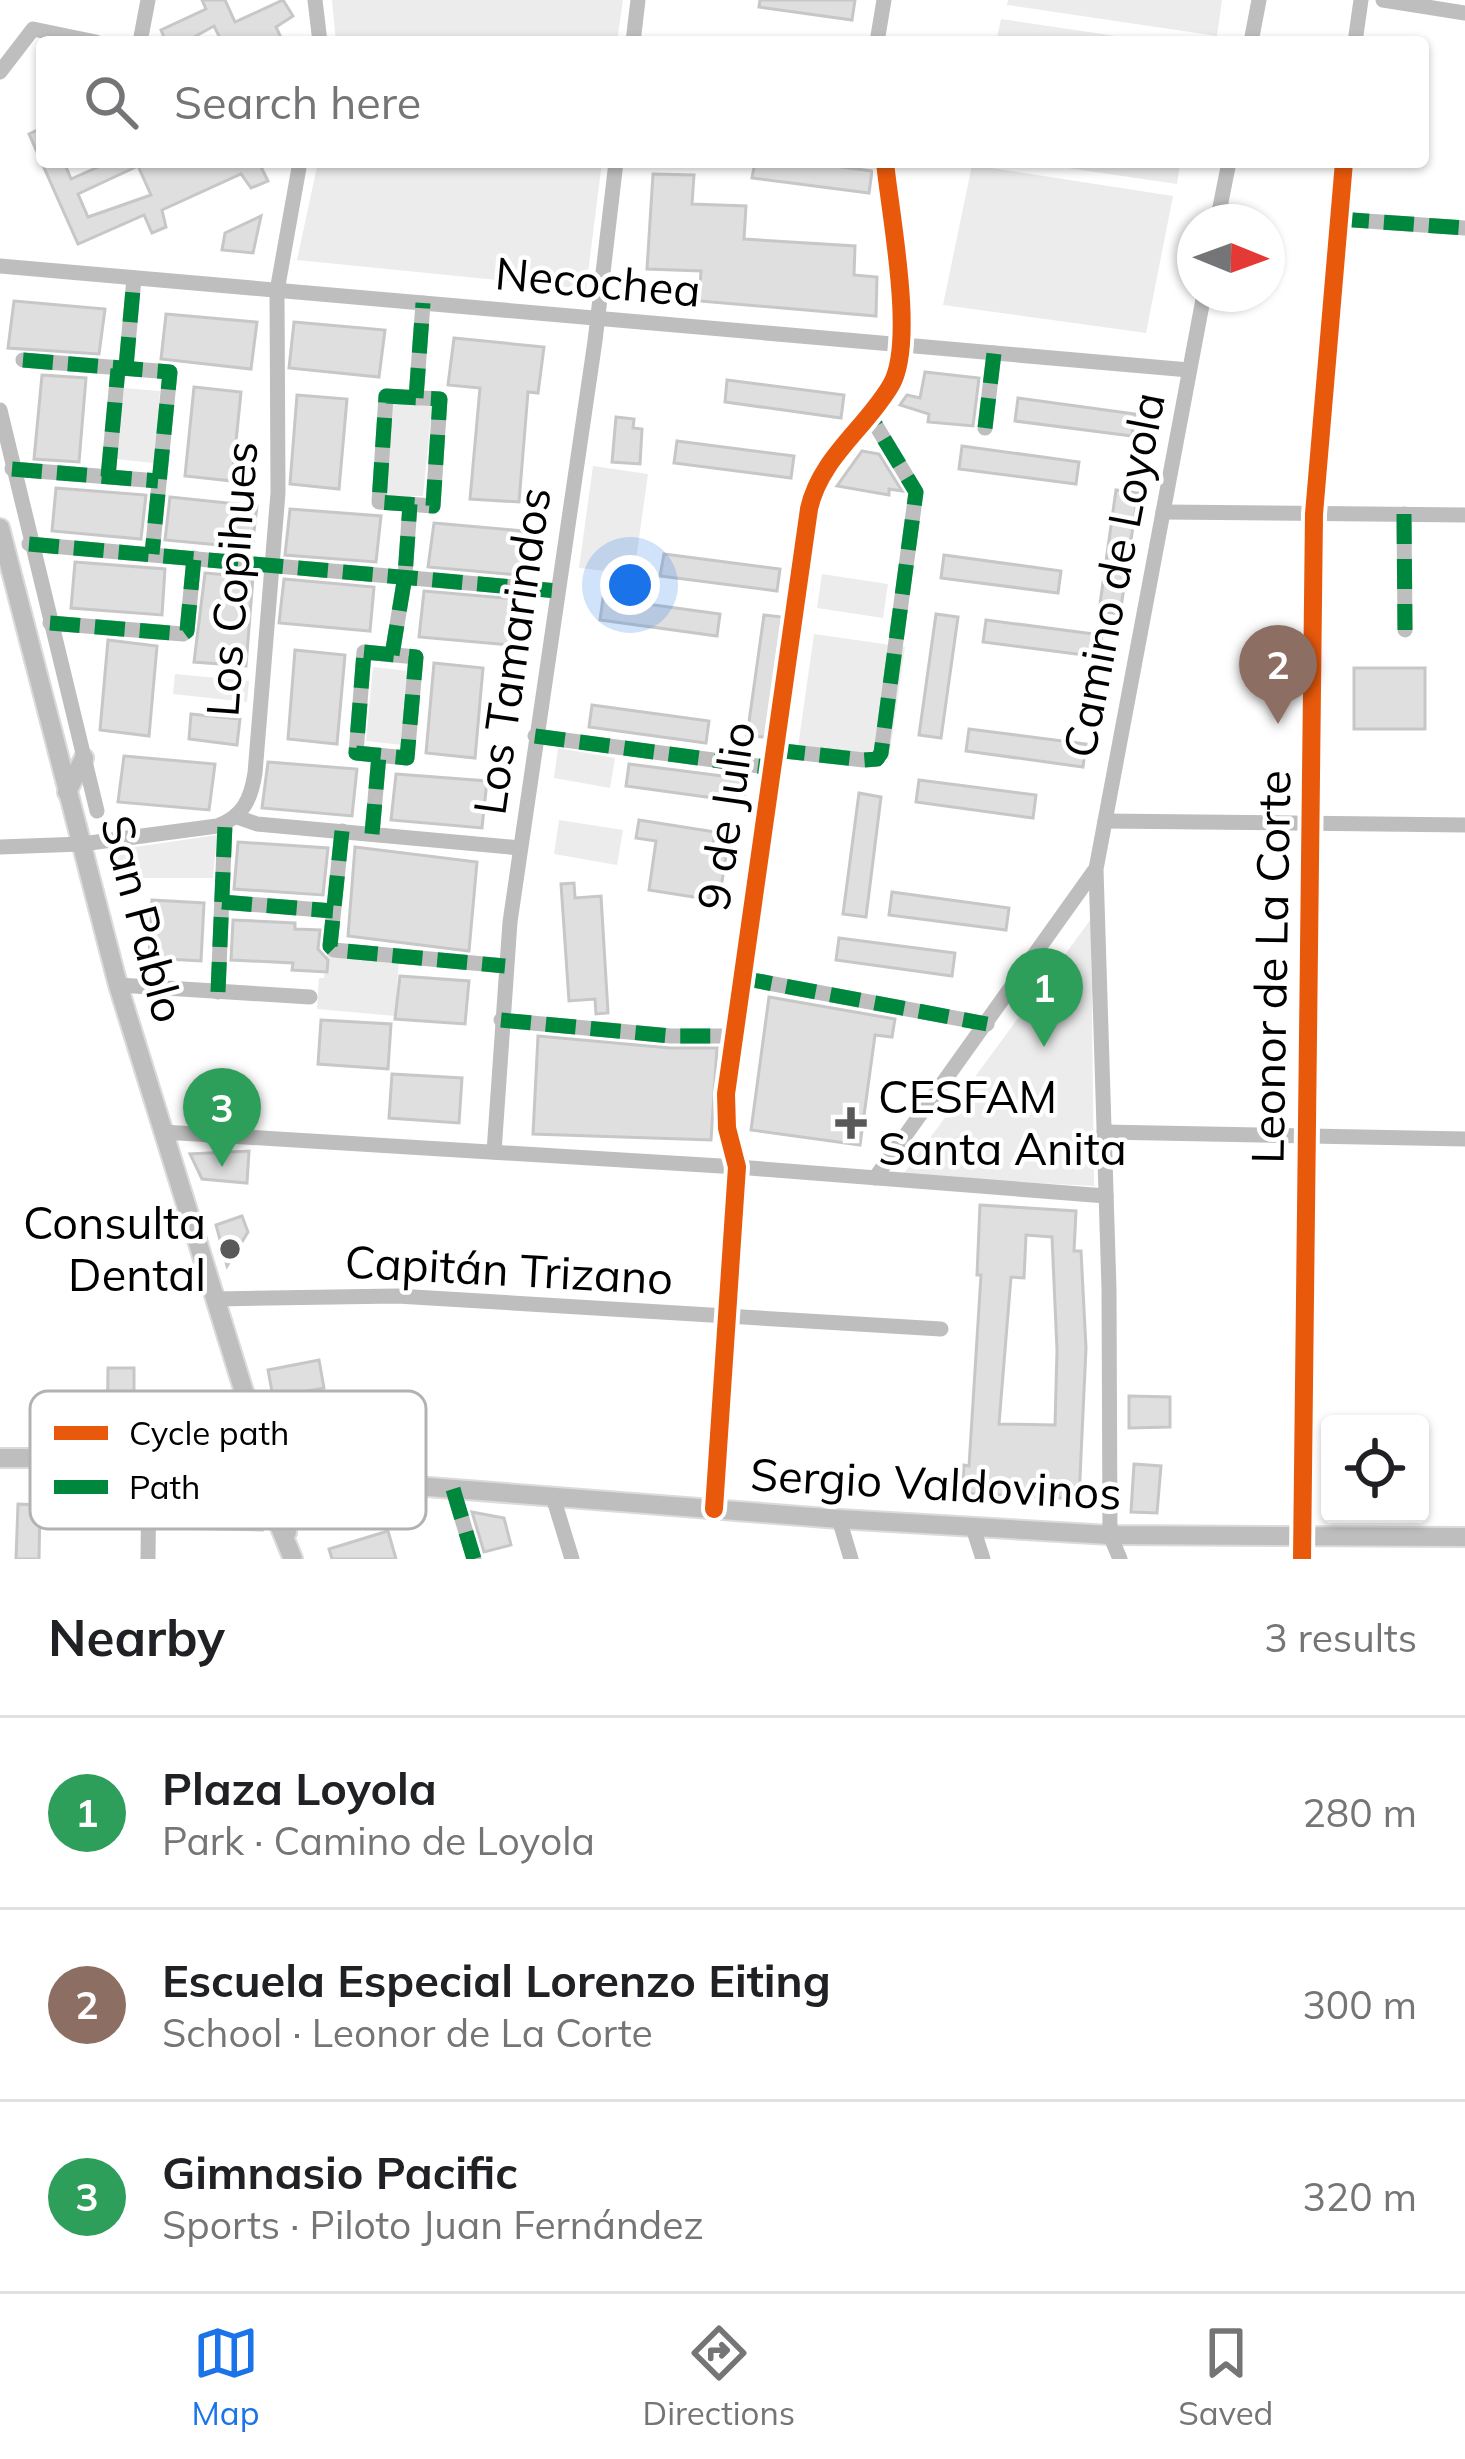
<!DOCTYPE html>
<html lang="en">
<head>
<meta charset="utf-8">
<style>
	:root { --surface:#fff; --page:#f2f2f2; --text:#202124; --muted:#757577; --line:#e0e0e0; --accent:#1a73e8 }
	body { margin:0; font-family:Mulish,sans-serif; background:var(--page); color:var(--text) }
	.controls { position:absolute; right:36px; bottom:36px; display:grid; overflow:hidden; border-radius:12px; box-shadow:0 3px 9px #0004 }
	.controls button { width:108px; height:108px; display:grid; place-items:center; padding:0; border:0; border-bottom:3px solid var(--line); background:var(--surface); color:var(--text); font:60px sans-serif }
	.compass { position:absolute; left:1177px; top:204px; width:108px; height:108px; border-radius:50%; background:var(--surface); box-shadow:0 3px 9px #0004; rotate:91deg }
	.you { position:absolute; left:630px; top:585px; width:42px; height:42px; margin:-30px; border:9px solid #fff; border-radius:50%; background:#1a73e8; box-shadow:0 0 0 18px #1a73e833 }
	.badge { display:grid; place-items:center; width:78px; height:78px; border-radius:50%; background:var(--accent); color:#fff; font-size:39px; font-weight:700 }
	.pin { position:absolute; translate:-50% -99px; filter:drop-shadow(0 3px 6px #0008) }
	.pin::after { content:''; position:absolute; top:63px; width:42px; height:36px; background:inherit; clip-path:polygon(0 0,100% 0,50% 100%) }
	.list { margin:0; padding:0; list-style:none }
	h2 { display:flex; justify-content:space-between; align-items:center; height:156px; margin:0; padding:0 48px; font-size:51px }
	h2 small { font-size:39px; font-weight:400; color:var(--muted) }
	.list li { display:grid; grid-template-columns:78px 1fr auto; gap:36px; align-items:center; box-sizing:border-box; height:192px; padding:0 48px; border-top:3px solid var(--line) }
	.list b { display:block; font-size:45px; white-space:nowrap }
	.list p { margin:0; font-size:39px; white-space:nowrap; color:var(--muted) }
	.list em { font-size:39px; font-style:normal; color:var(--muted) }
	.icon { flex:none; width:66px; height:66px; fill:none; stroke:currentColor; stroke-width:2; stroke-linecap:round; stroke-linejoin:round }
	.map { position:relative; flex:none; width:1465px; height:1559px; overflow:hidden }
	.search { position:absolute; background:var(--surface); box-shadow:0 3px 9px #0004; left:36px; right:36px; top:36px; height:132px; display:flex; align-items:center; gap:30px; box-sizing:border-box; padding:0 42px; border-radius:12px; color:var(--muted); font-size:45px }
	.sheet { height:732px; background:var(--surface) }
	nav { display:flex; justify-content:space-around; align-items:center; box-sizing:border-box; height:168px; border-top:3px solid var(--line); background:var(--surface); font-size:33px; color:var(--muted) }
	nav a { display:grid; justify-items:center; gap:6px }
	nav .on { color:var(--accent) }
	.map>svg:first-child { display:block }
	.green { fill:#ececec }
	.building { fill:#dfdfdf; stroke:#c7c7c7; stroke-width:3; fill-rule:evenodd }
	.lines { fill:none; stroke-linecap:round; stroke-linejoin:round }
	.major-casing { stroke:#dbdbdb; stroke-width:22 }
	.minor { stroke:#bebebe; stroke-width:15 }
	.major { stroke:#bebebe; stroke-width:18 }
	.quiet { stroke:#00873e; stroke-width:15; stroke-dasharray:30 15; stroke-linecap:butt }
	.cycleway-casing { stroke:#fff; stroke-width:26 }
	.cycleway { stroke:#e8590c; stroke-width:18 }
	.poi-dot { fill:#595959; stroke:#fff; stroke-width:4.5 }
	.labels { text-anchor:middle; stroke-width:9; stroke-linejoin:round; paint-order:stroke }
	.street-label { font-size:45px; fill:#000; stroke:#fff }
	.poi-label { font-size:45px; fill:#000; stroke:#fff; text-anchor:start }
	.key { fill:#fff; stroke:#b2b2b2; stroke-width:3 }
	.key-label { font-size:33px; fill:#000 }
</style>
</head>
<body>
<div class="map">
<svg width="1465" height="1559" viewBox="0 0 1465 1559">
	<rect width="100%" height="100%" fill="#fff"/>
	<g class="green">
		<path d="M332,0H623L617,42H336Z"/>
		<path d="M1008,0H1222L1217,36L1007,5Z"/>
		<path d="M1001,19L1156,42H996Z"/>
		<path d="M318,162H602L586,289L297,260Z"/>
		<path d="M1027,162H1180L1177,184Z"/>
		<path d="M972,165L1173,196L1146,333L943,305Z"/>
		<path d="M123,388L160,391L154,463L116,459Z"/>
		<path d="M428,401L432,407L423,496H380L384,402Z"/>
		<path d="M593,466L648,474L634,574L579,568Z"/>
		<path d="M822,574L888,584L883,618L817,608Z"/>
		<path d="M814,634L905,647L889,759L798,747Z"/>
		<path d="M373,667L410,671L403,745L366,741Z"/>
		<path d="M175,674L249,681L247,702L173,694Z"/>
		<path d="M558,748L615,758L610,788L554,778Z"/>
		<path d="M559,820L623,830L617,865L554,854Z"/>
		<path d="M217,835L213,878H122L115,850Z"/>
		<path d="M1091,919L1094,1186L902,1176Z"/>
		<path d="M327,954L399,960L395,1016L317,1009L319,978H324Z"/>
	</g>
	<g class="building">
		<path d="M202,0H225L235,22L283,0L293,16L276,27L283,42H222L214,26L185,42H166L161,30L206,9Z"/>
		<path d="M760,0H855L852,20L759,7Z"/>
		<path d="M42,128V162H64L71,179L100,166L98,162H266L260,165L268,181L251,188L241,174L162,210L166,227L152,233L144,215L78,244L29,134ZM138,166L151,195L88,217L78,194Z"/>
		<path d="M755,162H804L872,171L869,193L752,178Z"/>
		<path d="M653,174L694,175L692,204L746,206L744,239L855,246L854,275L877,277L876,316L699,301L701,271L647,269Z"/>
		<path d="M261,216L253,253L222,250L225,233Z"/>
		<path d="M14,301L105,309L99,354L8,348Z"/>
		<path d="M166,314L257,322L251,369L161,359Z"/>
		<path d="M294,322L385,330L379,377L289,368Z"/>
		<path d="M454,338L544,347L538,393L528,392L519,502L470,499L480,388L448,385Z"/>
		<path d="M925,372L979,378L973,426L928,422L929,414L900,405L907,395L920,398Z"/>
		<path d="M42,375L86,378L79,462L34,459Z"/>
		<path d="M727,380L844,395L841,418L725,402Z"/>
		<path d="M194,387L241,392L232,481L185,476Z"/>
		<path d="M297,395L347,399L339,489L290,484Z"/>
		<path d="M1018,398L1135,414L1132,436L1015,421Z"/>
		<path d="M616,417L634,419L633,428L642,429L640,464L612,462Z"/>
		<path d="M677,441L794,456L791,478L674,463Z"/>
		<path d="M962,446L1079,462L1076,484L959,469Z"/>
		<path d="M862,451L879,454L902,491L889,489V495L837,486Z"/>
		<path d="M56,488L146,495L141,539L52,531Z"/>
		<path d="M1116,490L1138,493L1120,614L1099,611Z"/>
		<path d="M170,497L257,506L252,548L165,540Z"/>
		<path d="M290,509L381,516L376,562L285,555Z"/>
		<path d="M434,523L524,531L519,575L428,567Z"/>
		<path d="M664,554L780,569L777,591L660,576Z"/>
		<path d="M944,555L1061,571L1058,593L941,578Z"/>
		<path d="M75,562L165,569L162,615L71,608Z"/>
		<path d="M205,573L253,577L246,666L194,662Z"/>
		<path d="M284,579L374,587L370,631L279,623Z"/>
		<path d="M424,591L515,599L510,645L419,637Z"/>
		<path d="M603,598L720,614L717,636L600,620Z"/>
		<path d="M936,614L958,617L941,738L919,735Z"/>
		<path d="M764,615L782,617L765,737L747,736Z"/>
		<path d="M986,620L1102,635L1100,657L983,642Z"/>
		<path d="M108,640L157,646L149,736L100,730Z"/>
		<path d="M295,650L345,655L337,744L288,739Z"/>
		<path d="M434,663L483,668L475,758L426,753Z"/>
		<rect x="1354" y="668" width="71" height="61"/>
		<path d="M592,705L709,721L706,743L589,727Z"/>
		<path d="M191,714L240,719L237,745L189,739Z"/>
		<path d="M969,729L1086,744L1083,767L966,751Z"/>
		<path d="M124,756L215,764L209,810L118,802Z"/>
		<path d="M268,762L357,769L352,816L262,808Z"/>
		<path d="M629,764L746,779L743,802L626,786Z"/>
		<path d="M396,774L487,781L482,828L391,820Z"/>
		<path d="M919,780L1036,795L1033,818L916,802Z"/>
		<path d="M859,793L881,797L866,917L843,914Z"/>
		<path d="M639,820L715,832L711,854L726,856L719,901L649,890L656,841L636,838Z"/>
		<path d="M238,842L328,848L323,895L234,889Z"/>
		<path d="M355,847L477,862L469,951L348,936Z"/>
		<path d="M574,883L575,898L601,896L608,1013L596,1014L595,999L569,1001L561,884Z"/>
		<path d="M892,892L1009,908L1006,930L889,915Z"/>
		<path d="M152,900L204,903L201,961L149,958Z"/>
		<path d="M233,920L295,923V929L320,930L318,949L328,960L327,972L292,970L293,963L231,960Z"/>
		<path d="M839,938L955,953L952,976L836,960Z"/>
		<path d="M400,976L469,981L465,1024L395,1019Z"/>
		<path d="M769,997L895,1019L892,1037L875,1035L860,1145L751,1130Z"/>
		<path d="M321,1020L391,1024L388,1069L318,1064Z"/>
		<path d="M538,1036L670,1048H717L711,1140L533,1134Z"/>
		<path d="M392,1074L462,1078L459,1123L389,1118Z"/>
		<path d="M249,1151L247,1183L202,1179L190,1154Z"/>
		<path d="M980,1205L1076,1211L1074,1251H1081L1086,1348L1079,1499L962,1493L964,1465L969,1466L981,1275H977ZM1026,1235L1052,1237L1057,1350L1055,1425L999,1424L1011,1277L1024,1278Z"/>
		<path d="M242,1216L248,1232L227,1266L216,1225Z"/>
		<path d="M319,1360L324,1388L273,1397L268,1370Z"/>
		<path d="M108,1368H134V1403H159L158,1444H107Z"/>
		<path d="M1129,1396L1170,1397V1427L1129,1428Z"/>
		<path d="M1134,1464L1161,1466L1157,1513L1131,1512Z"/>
		<path d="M18,1504L40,1505L39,1559H16Z"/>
		<path d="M171,1505L256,1507L262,1530L170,1528Z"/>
		<path d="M472,1512L504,1518L511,1545L484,1552Z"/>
		<path d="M388,1531L396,1559H332L329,1549Z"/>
	</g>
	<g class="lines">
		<defs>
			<g id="major">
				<path d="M0,528L118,985L245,1395L261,1481L293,1559"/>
				<path d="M67,792L84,758"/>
				<path d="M248,1399C274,1434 289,1488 287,1532"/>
				<path d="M0,1458H294L331,1463L388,1478"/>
				<path d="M149,1461L160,1469L189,1476L403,1485L839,1519L1110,1535L1465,1537"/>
			</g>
		</defs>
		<use href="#major" class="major-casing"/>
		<g class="minor">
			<path d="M315,0L320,42"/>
			<path d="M1383,0L1465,13"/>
			<path d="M140,42L148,0"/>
			<path d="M633,42L638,0"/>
			<path d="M877,42L884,0"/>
			<path d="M1251,42L1259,0"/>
			<path d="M1355,42L1361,0"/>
			<path d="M0,72L33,29L96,42"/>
			<path d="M1339,219L1465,228"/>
			<path d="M1217,222L1229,162"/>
			<path d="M0,266L1189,370"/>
			<path d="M23,360L170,372L152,554"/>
			<path d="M126,367L134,278"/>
			<path d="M386,396L440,399L433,506L379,502Z"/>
			<path d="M416,398L423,303"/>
			<path d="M0,410L97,811"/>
			<path d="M985,428L994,353"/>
			<path d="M12,469L158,481"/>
			<path d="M108,477L118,369"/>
			<path d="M1163,512L1465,515"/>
			<path d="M1404,514L1405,630"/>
			<path d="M29,544L558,591"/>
			<path d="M50,623L183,634L187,631L194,558"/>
			<path d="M364,652L416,657L407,758L356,753Z"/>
			<path d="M392,655L405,576L410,504"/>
			<path d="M535,736L773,768"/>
			<path d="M775,750L864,760L877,759L881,753L916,492L869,414"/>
			<path d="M237,817L257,824L520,848"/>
			<path d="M1105,821L1465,825"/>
			<path d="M342,831L330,946L334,950L505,966"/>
			<path d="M372,834L379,755"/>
			<path d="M0,847L82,844L217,826C243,817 251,799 255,773L278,493L277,291L300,162"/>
			<path d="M222,902L333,911"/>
			<path d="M742,978L987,1024"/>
			<path d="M118,985L310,997"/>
			<path d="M218,992L225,824"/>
			<path d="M501,1020L671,1036H734"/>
			<path d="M163,1132L737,1167L1106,1196"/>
			<path d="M1104,1132L1465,1139"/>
			<path d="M494,1152L510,922L595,341L616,162"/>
			<path d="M875,1178L1094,871"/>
			<path d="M216,1299L397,1296L941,1329"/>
			<path d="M453,1489L474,1559"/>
			<path d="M553,1497L572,1559"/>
			<path d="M714,1509L737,1167L727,1128L726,1094L809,509C820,458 866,428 891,385C916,342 890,214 885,162"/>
			<path d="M839,1519L851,1559"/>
			<path d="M973,1528L983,1559"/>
			<path d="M148,1559L149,1461"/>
			<path d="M1120,1559L1110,1535L1109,1289L1096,869L1204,294"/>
			<path d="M1302,1559L1314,514L1344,162"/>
		</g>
		<use href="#major" class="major"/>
		<g class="quiet">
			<path d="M1339,219L1465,228"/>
			<path d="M23,360L170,372L152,554"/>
			<path d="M126,367L134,278"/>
			<path d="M386,396L440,399L433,506L379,502Z"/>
			<path d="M416,398L423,303"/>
			<path d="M985,428L994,353"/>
			<path d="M12,469L158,481"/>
			<path d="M108,477L118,369"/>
			<path d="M1404,514L1405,630"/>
			<path d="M29,544L558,591"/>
			<path d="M50,623L183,634L187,631L194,558"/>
			<path d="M364,652L416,657L407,758L356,753Z"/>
			<path d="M392,655L405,576L410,504"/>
			<path d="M535,736L773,768"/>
			<path d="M775,750L864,760L877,759L881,753L916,492L869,414"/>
			<path d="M342,831L330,946L334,950L505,966"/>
			<path d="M372,834L379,755"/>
			<path d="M222,902L333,911"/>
			<path d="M742,978L987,1024"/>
			<path d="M218,992L225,824"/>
			<path d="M501,1020L671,1036H734"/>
			<path d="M453,1489L474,1559"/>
		</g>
		<defs>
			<g id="cycleway">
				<path d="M714,1509L737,1167L727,1128L726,1094L809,509C820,458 866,428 891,385C916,342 890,214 885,162"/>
				<path d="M1302,1559L1314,514L1344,162"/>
			</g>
		</defs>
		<use href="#cycleway" class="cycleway-casing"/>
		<use href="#cycleway" class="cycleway"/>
	</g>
	<g class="poi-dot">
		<path d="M845 1105h12v12h12v12h-12v12h-12v-12h-12v-12h12z"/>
		<circle cx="230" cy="1249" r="12"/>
	</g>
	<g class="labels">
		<g class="street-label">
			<text transform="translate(598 282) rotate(5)" y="16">Necochea</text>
			<text transform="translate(1114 575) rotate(-79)" y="16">Camino de Loyola</text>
			<text transform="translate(232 579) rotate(-86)" y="16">Los Copihues</text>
			<text transform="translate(512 651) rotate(-82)" y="16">Los Tamarindos</text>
			<text transform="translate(726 816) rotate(-82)" y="16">9 de Julio</text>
			<text transform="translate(143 919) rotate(75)" y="16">San Pablo</text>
			<text transform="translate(1271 967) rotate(-89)" y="16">Leonor de La Corte</text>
			<text transform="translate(509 1270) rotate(3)" y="16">Capitán Trizano</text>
			<text transform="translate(936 1484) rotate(3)" y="16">Sergio Valdovinos</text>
		</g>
		<g class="poi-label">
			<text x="878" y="1113">CESFAM<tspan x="878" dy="52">Santa Anita</tspan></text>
			<text x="206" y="1239" text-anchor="end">Consulta<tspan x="206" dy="52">Dental</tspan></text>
		</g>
	</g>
	<rect x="30" y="1391" width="396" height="138" rx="18" class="key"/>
	<rect x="54" y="1426" width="54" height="14" fill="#e8590c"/>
	<rect x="54" y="1480" width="54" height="14" fill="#00873e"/>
	<g class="key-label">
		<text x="129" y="1445">Cycle path</text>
		<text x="129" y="1499">Path</text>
	</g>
</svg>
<div class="controls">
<button><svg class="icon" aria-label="locate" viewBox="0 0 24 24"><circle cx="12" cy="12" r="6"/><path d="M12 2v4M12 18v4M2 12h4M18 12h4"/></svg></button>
</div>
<svg class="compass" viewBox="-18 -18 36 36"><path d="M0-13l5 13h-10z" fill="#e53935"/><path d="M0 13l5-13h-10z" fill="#757577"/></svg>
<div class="you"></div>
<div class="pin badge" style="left:1044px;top:1047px;background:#2e9e5b">1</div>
<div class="pin badge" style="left:1278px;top:724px;background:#8d6e63">2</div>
<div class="pin badge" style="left:222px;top:1167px;background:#2e9e5b">3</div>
<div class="search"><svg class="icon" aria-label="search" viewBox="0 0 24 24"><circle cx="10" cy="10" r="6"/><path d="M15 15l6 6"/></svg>Search here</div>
</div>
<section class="sheet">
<h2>Nearby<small>3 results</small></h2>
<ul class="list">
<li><span class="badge" style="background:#2e9e5b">1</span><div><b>Plaza Loyola</b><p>Park · Camino de Loyola</p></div><em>280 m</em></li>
<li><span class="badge" style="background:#8d6e63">2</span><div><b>Escuela Especial Lorenzo Eiting</b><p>School · Leonor de La Corte</p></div><em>300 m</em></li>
<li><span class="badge" style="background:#2e9e5b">3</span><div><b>Gimnasio Pacific</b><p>Sports · Piloto Juan Fernández</p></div><em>320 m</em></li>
</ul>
</section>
<nav>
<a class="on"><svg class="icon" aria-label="map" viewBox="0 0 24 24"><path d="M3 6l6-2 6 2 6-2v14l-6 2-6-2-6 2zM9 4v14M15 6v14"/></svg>Map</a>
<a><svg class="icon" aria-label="directions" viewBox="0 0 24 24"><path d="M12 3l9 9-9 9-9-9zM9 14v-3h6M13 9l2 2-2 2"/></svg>Directions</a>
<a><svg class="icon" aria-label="saved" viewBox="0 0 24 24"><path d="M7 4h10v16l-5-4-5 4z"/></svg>Saved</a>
</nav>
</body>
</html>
